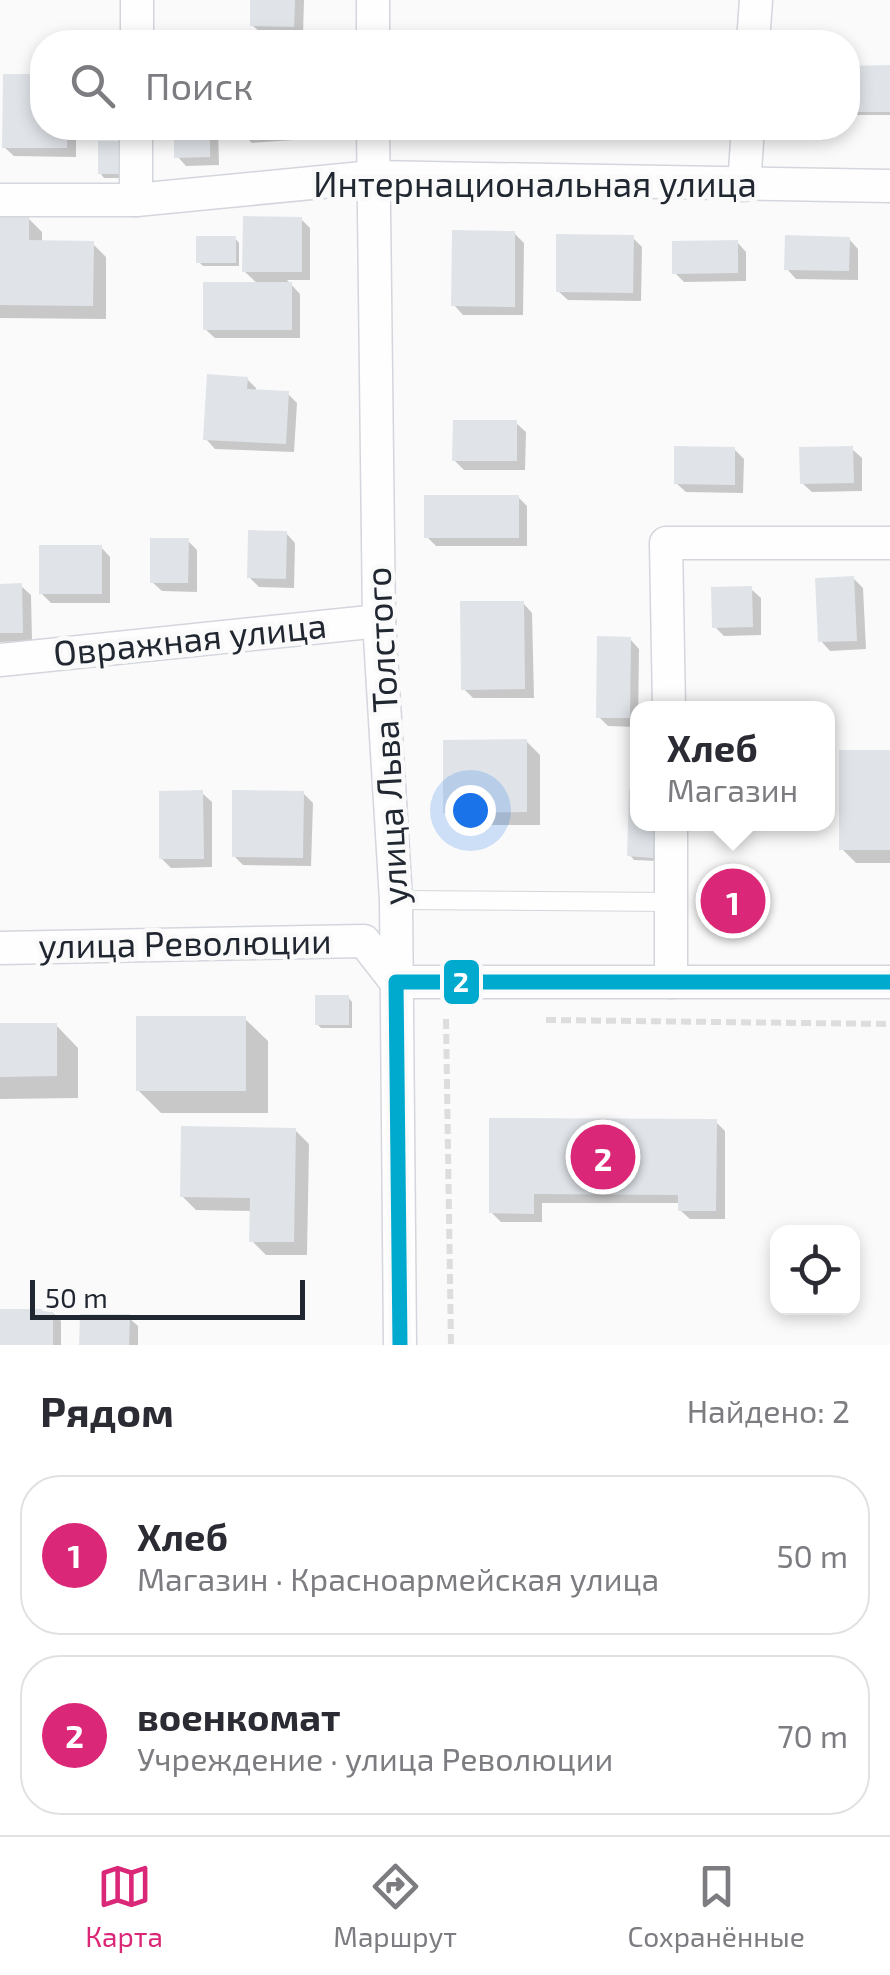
<!DOCTYPE html>
<html lang="ru">
<head>
<meta charset="utf-8">
<style>
	:root { --surface:#fff; --page:#f2f2f3; --text:#2b2b33; --muted:#7c7c81; --line:#e1e1e2; --accent:#db2777 }
	body { margin:0; font-family:"Exo 2",sans-serif; background:var(--page); color:var(--text) }
	.controls { position:absolute; right:30px; bottom:30px; display:grid; overflow:hidden; border-radius:20px; box-shadow:0 5px 15px #0003 }
	.controls button { width:90px; height:90px; display:grid; place-items:center; padding:0; border:0; border-bottom:2px solid var(--line); background:var(--surface); color:var(--text); font:50px sans-serif }
	.scale { position:absolute; left:30px; bottom:25px; width:275px; box-sizing:border-box; padding-left:10px; border:5px solid #212731; border-top:0; font-size:28px; line-height:35px; white-space:nowrap; color:#212731; -webkit-text-stroke:8px #fafafa; paint-order:stroke }
	.you { position:absolute; left:470px; top:810px; width:35px; height:35px; margin:-25px; border:8px solid #fff; border-radius:50%; background:#1a73e8; box-shadow:0 0 0 15px #1a73e833 }
	.badge { display:grid; place-items:center; width:65px; height:65px; border-radius:50%; background:var(--accent); color:#fff; font-size:32px; font-weight:700 }
	.pin { position:absolute; translate:-50% -50%; border:5px solid #fff; box-shadow:0 2px 10px #0006 }
	.popup { position:absolute; left:630px; top:701px; width:205px; height:130px; box-sizing:border-box; display:grid; place-content:center; border-radius:20px; background:var(--surface); filter:drop-shadow(0 2px 8px #0005); font-size:32px; white-space:nowrap; color:var(--muted) }
	.popup b { font-size:38px; color:var(--text) }
	.popup::after { content:''; position:absolute; left:50%; top:100%; margin-left:-20px; border:20px solid transparent; border-top-color:var(--surface) }
	.list { margin:0; padding:0; list-style:none }
	h2 { display:flex; justify-content:space-between; align-items:center; height:130px; margin:0; padding:0 40px; font-size:42px }
	h2 small { font-size:32px; font-weight:400; color:var(--muted) }
	.list li { display:grid; grid-template-columns:65px 1fr auto; gap:30px; align-items:center; box-sizing:border-box; height:160px; margin:0 20px 20px; padding:0 20px; border:2px solid var(--line); border-radius:40px }
	.list b { display:block; font-size:38px; white-space:nowrap }
	.list p { margin:0; font-size:32px; white-space:nowrap; color:var(--muted) }
	.list em { font-size:32px; font-style:normal; color:var(--muted) }
	.icon { flex:none; width:55px; height:55px; fill:none; stroke:currentColor; stroke-width:2; stroke-linecap:round; stroke-linejoin:round }
	.map { position:relative; flex:none; width:890px; height:1345px; overflow:hidden }
	.search { position:absolute; background:var(--surface); box-shadow:0 5px 15px #0003; left:30px; right:30px; top:30px; height:110px; display:flex; align-items:center; gap:25px; box-sizing:border-box; padding:0 35px; border-radius:40px; color:var(--muted); font-size:38px }
	.sheet { height:490px; background:var(--surface) }
	nav { display:flex; justify-content:space-around; align-items:center; box-sizing:border-box; height:140px; border-top:2px solid var(--line); background:var(--surface); font-size:28px; color:var(--muted) }
	nav a { display:grid; justify-items:center; gap:5px }
	nav .on { color:var(--accent) }
	.map>svg:first-child { display:block }
	.shadow { fill:#0003 }
	.building { fill:#e0e4e9 }
	.lines { fill:none; stroke-linecap:round; stroke-linejoin:round }
	.service-casing { stroke:#d3d6dc; stroke-width:20 }
	.minor-casing { stroke:#d3d6dc; stroke-width:35 }
	.path { stroke:#ddd; stroke-width:6; stroke-dasharray:10 5; stroke-linecap:butt }
	.service { stroke:#fefefe; stroke-width:18 }
	.minor { stroke:#fefefe; stroke-width:32 }
	.bus-1-casing { stroke:#fafafa; stroke-width:22 }
	.bus-1 { stroke:#00a9ce; stroke-width:15 }
	.labels { text-anchor:middle; stroke-width:9; stroke-linejoin:round; paint-order:stroke }
	.street-label { font-size:35px; fill:#212731; stroke:#fafafa }
	.line-badge { stroke:#fafafa; stroke-width:4 }
	.badge-label { font-size:28px; text-anchor:middle; font-weight:bold; fill:#fff }
</style>
</head>
<body>
<div class="map">
<svg width="890" height="1345" viewBox="0 0 890 1345">
	<rect width="100%" height="100%" fill="#fafafa"/>
	<g class="shadow">
		<path d="M253,0H304L303,35L262,34L252,25Z"/>
		<path d="M890,67V115H848V68Z"/>
		<path d="M5,77H42V128H76V157L14,156L4,147Z"/>
		<path d="M176,128H218L219,165L186,166L177,156Z"/>
		<path d="M242,128H309V139L252,143L243,134Z"/>
		<path d="M483,128H522L521,134L488,133Z"/>
		<path d="M127,144L131,178H104L100,173Z"/>
		<path d="M0,218H28L42,232V243L93,244L106,257V319L0,318Z"/>
		<path d="M301,219L310,228V280H287L300,294V338H215L205,329L258,284L244,271Z"/>
		<path d="M514,233L524,243L523,315H463L454,305Z"/>
		<path d="M235,238L239,243V266H203L199,262Z"/>
		<path d="M633,238L642,247L641,301L568,300L558,291Z"/>
		<path d="M849,239L858,249V280L796,279L787,269Z"/>
		<path d="M737,242L746,252V281L684,282L675,273Z"/>
		<path d="M247,379L256,388V392L288,394L297,403L294,452L215,449L206,439Z"/>
		<path d="M516,423L526,432L525,470H464L454,460Z"/>
		<path d="M734,449L744,459L743,493L686,492L676,483Z"/>
		<path d="M852,449L862,458V491L812,492L802,483Z"/>
		<path d="M518,497L527,506V546H436L427,537Z"/>
		<path d="M286,533L295,543L294,588L259,587L249,577Z"/>
		<path d="M188,541L197,550V592L162,591L152,582Z"/>
		<path d="M101,547L110,557V603H51L41,593Z"/>
		<path d="M853,578L863,588L866,649L830,651L821,641Z"/>
		<path d="M0,586H21L31,595L32,641L0,642Z"/>
		<path d="M751,589L761,598V635L724,636L715,627Z"/>
		<path d="M523,603L532,613L534,698H473L464,689Z"/>
		<path d="M630,639L639,649L638,727L608,726L599,717Z"/>
		<path d="M526,741L540,755V825H460L446,812Z"/>
		<path d="M890,752V863H856L842,849Z"/>
		<path d="M638,792V824H658L657,861L634,860L630,855Z"/>
		<path d="M202,793L212,802V867L171,868L161,858Z"/>
		<path d="M303,793L313,803L311,866L243,865L234,856Z"/>
		<path d="M348,997L352,1002V1028H321L317,1024Z"/>
		<path d="M245,1019L268,1041V1113H161L138,1090Z"/>
		<path d="M56,1025L78,1048V1098L0,1099V1026Z"/>
		<path d="M492,1120L716,1122L725,1131V1219H690L680,1210L681,1203H542V1222H501L491,1212Z"/>
		<path d="M295,1130L309,1144L307,1255H266L252,1241V1211L196,1210L182,1196Z"/>
		<path d="M0,1312H52L61,1321V1345H0Z"/>
		<path d="M128,1317L138,1326V1345H82Z"/>
	</g>
	<g class="building">
		<path d="M250,0H295L294,27L250,26Z"/>
		<path d="M890,65V112H848V66Z"/>
		<path d="M3,74H42V128H67V148H2Z"/>
		<path d="M174,128H210V157L174,158Z"/>
		<path d="M240,128H299L300,130L240,135Z"/>
		<rect x="98" y="141" width="30" height="33"/>
		<path d="M0,216H29V240L94,241L93,306L0,305Z"/>
		<path d="M243,216L302,217V272H242Z"/>
		<path d="M452,230L515,231V307L451,306Z"/>
		<path d="M556,234L634,235L633,293L556,292Z"/>
		<path d="M785,235L850,237L849,271L784,270Z"/>
		<rect x="196" y="236" width="40" height="27"/>
		<path d="M738,240V273L672,274V241Z"/>
		<rect x="203" y="282" width="89" height="48"/>
		<path d="M207,374L248,377L247,389L289,391L286,444L203,440Z"/>
		<path d="M453,420H517V461H452Z"/>
		<path d="M674,446L735,447V485L674,484Z"/>
		<path d="M853,446L854,483L800,484L799,447Z"/>
		<rect x="424" y="495" width="95" height="43"/>
		<path d="M248,530L287,531L286,579L247,578Z"/>
		<path d="M150,538H189L188,583H150Z"/>
		<rect x="39" y="545" width="63" height="49"/>
		<path d="M854,576L857,641L818,642L815,578Z"/>
		<path d="M22,583L23,633H0V584Z"/>
		<path d="M752,586L753,627L712,628L711,587Z"/>
		<path d="M460,601H524L525,689L461,690Z"/>
		<path d="M597,636L631,637L630,718H596Z"/>
		<path d="M527,739V812L443,813V740Z"/>
		<rect x="839" y="750" width="51" height="100"/>
		<path d="M629,789H638V824H654L653,858L627,856Z"/>
		<path d="M203,790L204,859H159V791Z"/>
		<path d="M232,790L304,791L303,858L232,857Z"/>
		<rect x="315" y="995" width="34" height="30"/>
		<rect x="136" y="1016" width="110" height="75"/>
		<path d="M0,1023H57V1076L0,1077Z"/>
		<path d="M489,1118L717,1119L716,1211H678V1195L534,1194V1214L489,1213Z"/>
		<path d="M181,1126L296,1128L294,1242H249L250,1198L180,1197Z"/>
		<rect x="0" y="1309" width="53" height="36"/>
		<path d="M80,1314H130L129,1345H79Z"/>
	</g>
	<g class="lines">
		<defs>
			<path id="service" d="M396,900L672,902"/>
			<g id="minor">
				<path d="M373,0V42"/>
				<path d="M137,42V0"/>
				<path d="M753,42L756,0"/>
				<path d="M373,128L379,621L396,900L400,1345"/>
				<path d="M744,185L748,128"/>
				<path d="M0,200H136L373,177L890,186"/>
				<path d="M136,200V128"/>
				<path d="M0,660L379,621"/>
				<path d="M669,708L666,543H890"/>
				<path d="M0,948L364,941L396,982"/>
				<path d="M396,982H890"/>
				<path d="M671,982V824"/>
			</g>
		</defs>
		<use href="#service" class="service-casing"/>
		<use href="#minor" class="minor-casing"/>
		<g class="path">
			<path d="M446,1019L451,1345"/>
			<path d="M546,1020L890,1024"/>
		</g>
		<use href="#service" class="service"/>
		<use href="#minor" class="minor"/>
		<defs>
			<path id="bus-1" d="M400,1345L396,982H890"/>
		</defs>
		<use href="#bus-1" class="bus-1-casing"/>
		<use href="#bus-1" class="bus-1"/>
	</g>
	<g class="labels">
		<g class="street-label">
			<text x="535" y="197">Интернациональная улица</text>
			<text transform="translate(190 640) rotate(-6)" y="12">Овражная улица</text>
			<text transform="translate(387 736) rotate(-93)" y="12">улица Льва Толстого</text>
			<text transform="translate(185 944) rotate(-1)" y="12">улица Революции</text>
		</g>
	</g>
	<rect class="line-badge" x="442" y="958" width="39" height="48" rx="10" fill="#00a9ce"/>
	<g class="badge-label">
		<text x="461" y="992">2</text>
	</g>
</svg>
<div class="controls">
<button><svg class="icon" aria-label="locate" viewBox="0 0 24 24"><circle cx="12" cy="12" r="6"/><path d="M12 2v4M12 18v4M2 12h4M18 12h4"/></svg></button>
</div>
<div class="scale">50 m</div>
<div class="you"></div>
<div class="pin badge" style="left:733px;top:901px">1</div>
<div class="popup"><b>Хлеб</b>Магазин</div>
<div class="pin badge" style="left:603px;top:1157px">2</div>
<div class="search"><svg class="icon" aria-label="search" viewBox="0 0 24 24"><circle cx="10" cy="10" r="6"/><path d="M15 15l6 6"/></svg>Поиск</div>
</div>
<section class="sheet">
<h2>Рядом<small>Найдено: 2</small></h2>
<ul class="list">
<li><span class="badge">1</span><div><b>Хлеб</b><p>Магазин · Красноармейская улица</p></div><em>50 m</em></li>
<li><span class="badge">2</span><div><b>военкомат</b><p>Учреждение · улица Революции</p></div><em>70 m</em></li>
</ul>
</section>
<nav>
<a class="on"><svg class="icon" aria-label="map" viewBox="0 0 24 24"><path d="M3 6l6-2 6 2 6-2v14l-6 2-6-2-6 2zM9 4v14M15 6v14"/></svg>Карта</a>
<a><svg class="icon" aria-label="directions" viewBox="0 0 24 24"><path d="M12 3l9 9-9 9-9-9zM9 14v-3h6M13 9l2 2-2 2"/></svg>Маршрут</a>
<a><svg class="icon" aria-label="saved" viewBox="0 0 24 24"><path d="M7 4h10v16l-5-4-5 4z"/></svg>Сохранённые</a>
</nav>
</body>
</html>
